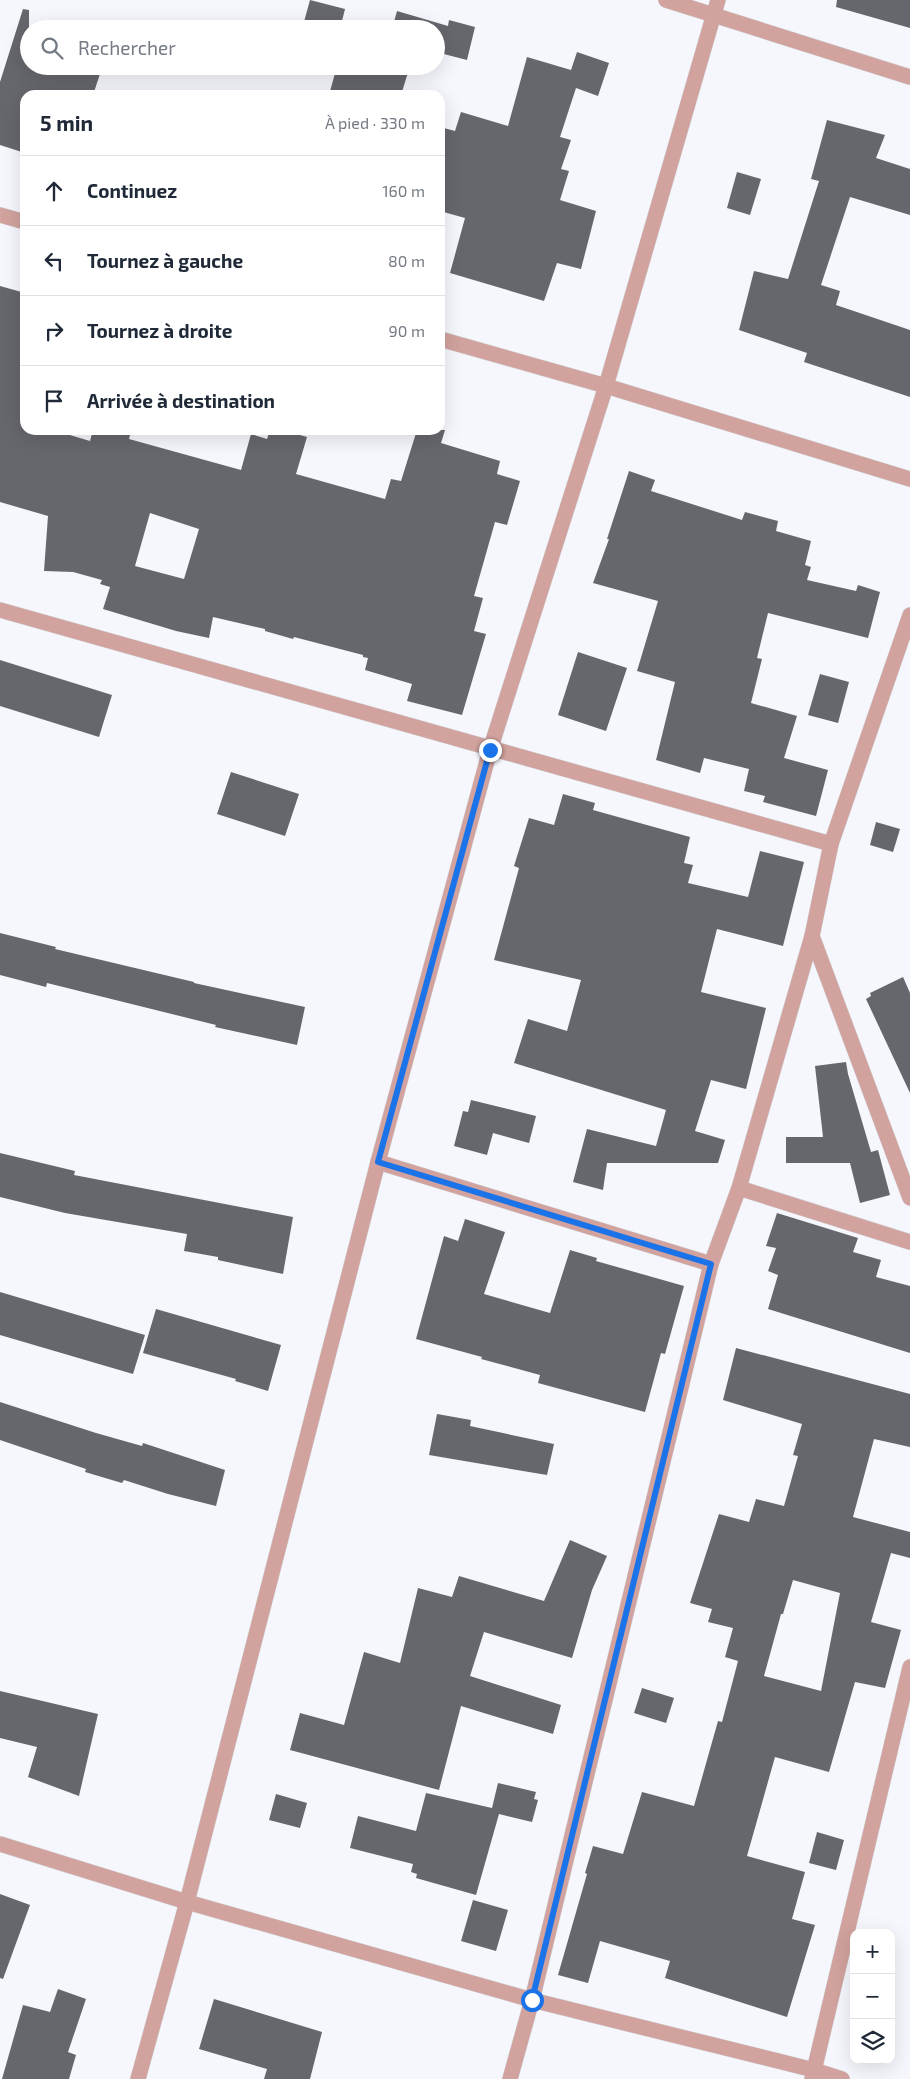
<!DOCTYPE html>
<html lang="fr">
<head>
<meta charset="utf-8">
<style>
	:root { --surface:#fff; --page:#f2f2f3; --text:#1f2937; --muted:#747a83; --line:#e0e1e3 }
	body { margin:0; font-family:"Exo 2",sans-serif; background:var(--page); color:var(--text) }
	.controls { position:absolute; right:15px; bottom:15px; display:grid; overflow:hidden; border-radius:10px; box-shadow:0 5px 20px #0002 }
	.controls button { width:45px; height:45px; display:grid; place-items:center; padding:0; border:0; border-bottom:1px solid var(--line); background:var(--surface); color:var(--text); font:25px sans-serif }
	.stop { position:absolute; width:15px; height:15px; margin:-11px; border:4px solid #1a73e8; border-radius:50%; background:#fff }
	.stop.end { background:#1a73e8; border-color:#fff; box-shadow:0 1px 5px #0008 }
	.list { margin:0; padding:0; list-style:none }
	h2 { display:flex; justify-content:space-between; align-items:center; height:65px; margin:0; padding:0 20px; font-size:21px }
	h2 small { font-size:16px; font-weight:400; color:var(--muted) }
	.list li { display:grid; grid-template-columns:32px 1fr auto; gap:15px; align-items:center; box-sizing:border-box; height:70px; padding:0 20px; border-top:1px solid var(--line) }
	.list b { display:block; font-size:19px; white-space:nowrap }
	.list em { font-size:16px; font-style:normal; color:var(--muted) }
	.icon { flex:none; width:28px; height:28px; fill:none; stroke:currentColor; stroke-width:2; stroke-linecap:round; stroke-linejoin:round }
	.map { position:relative; flex:none; width:910px; height:2079px; overflow:hidden }
	.search { position:absolute; background:var(--surface); box-shadow:0 5px 20px #0002; left:20px; top:20px; width:425px; height:55px; display:flex; align-items:center; gap:12px; box-sizing:border-box; padding:0 18px; border-radius:28px; color:var(--muted); font-size:19px }
	.panel { position:absolute; background:var(--surface); box-shadow:0 5px 20px #0002; left:20px; top:90px; width:425px; height:345px; border-radius:15px }
	.map>svg:first-child { display:block }
	.building { fill:#66676c; fill-rule:evenodd }
	.lines { fill:none; stroke-linecap:round; stroke-linejoin:round }
	.minor-casing { stroke:#d1d2d6; stroke-width:16 }
	.minor { stroke:#d1a29e; stroke-width:15 }
	.route { stroke:#1a73e8; stroke-width:6 }
</style>
</head>
<body>
<div class="map">
<svg width="910" height="2079" viewBox="0 0 910 2079">
	<rect width="100%" height="100%" fill="#f6f7fc"/>
	<g class="building">
		<path d="M310,0L345,9L340,29H302Z"/>
		<path d="M837,0H910V28L836,7Z"/>
		<path d="M23,9L29,10V66H77L100,74L93,95H25V153L0,145V82Z"/>
		<path d="M397,11L448,26L449,20L475,27L467,60L436,52V29H392Z"/>
		<path d="M577,52L609,63L598,96L576,88L560,137L571,140L561,169L569,171L560,200L596,211L581,269L557,263L544,301L450,273L465,218L440,211V127L455,131L461,112L508,126L527,57L571,70Z"/>
		<path d="M337,66H410L401,95H329Z"/>
		<path d="M827,120L885,135L876,158L910,169V215L850,197L821,285L840,291L836,305L910,330V397L804,362L807,353L739,330L754,271L788,279L819,181L811,179Z"/>
		<path d="M737,172L761,179L750,215L727,208Z"/>
		<path d="M0,286L25,293V430H53L90,441L93,430H113L130,435L129,439L241,470L251,434L267,439L270,430H282L307,437L296,474L385,499L391,479L401,481L417,430H445L441,443L500,461L497,474L520,481L507,525L495,522L474,596L483,598L474,631L486,634L462,715L407,701L412,684L365,670L368,658L363,657V655L294,637L293,639L265,631V629L213,617L209,638L176,631L103,609L110,587L100,584L102,580L73,572L44,571L48,516L0,502ZM150,513L199,529L184,579L135,566Z"/>
		<path d="M629,471L655,480L651,491L742,520L745,512L778,521L776,531L811,541L805,565L811,567L807,580L856,591L858,585L880,592L868,638L768,613L757,658L762,659L751,703L797,716L784,758L828,770L816,816L763,802L765,796L744,791L749,769L704,758L700,773L656,760L675,682L637,671L658,601L593,583L609,539H607Z"/>
		<path d="M578,652L627,668L606,731L558,715Z"/>
		<path d="M0,660L112,695L99,737L0,706Z"/>
		<path d="M820,674L849,682L838,723L808,715Z"/>
		<path d="M231,772L299,794L285,836L217,814Z"/>
		<path d="M563,794L595,803L593,810L690,837L684,863L693,865L688,883L748,897L760,851L804,862L783,946L717,929L701,992L766,1008L746,1089L711,1080L695,1131L725,1140L718,1163H607L603,1190L573,1182L587,1129L656,1146L666,1110L514,1063L528,1019L567,1031L581,980L494,960L519,868L514,866L529,818L554,825Z"/>
		<path d="M876,822L900,829L893,852L870,845Z"/>
		<path d="M0,933L56,947L55,949L194,982V983L305,1007L297,1045L215,1027L216,1025L47,983L46,987L0,975Z"/>
		<path d="M903,977L910,993V1093L866,999L871,996L870,993Z"/>
		<path d="M846,1062L848,1074L871,1152L878,1150L890,1195L860,1203L850,1163H786V1137H823L815,1066Z"/>
		<path d="M471,1100L536,1116L529,1143L493,1133L487,1155L454,1146L463,1111L468,1112Z"/>
		<path d="M0,1153L75,1171L74,1175L293,1217L283,1274L218,1260V1257L184,1251L187,1234L65,1213L0,1197Z"/>
		<path d="M777,1213L858,1238L853,1252L881,1260L876,1277L910,1286V1353L768,1309L778,1275L768,1271L776,1248L766,1246Z"/>
		<path d="M465,1219L505,1232L484,1294L550,1313L570,1250L597,1258L596,1261L684,1286L665,1354L661,1353L645,1412L538,1383L540,1375L481,1359L482,1357L416,1339L444,1236L458,1241Z"/>
		<path d="M0,1292L145,1335L133,1374L0,1335Z"/>
		<path d="M156,1309L281,1345L268,1391L235,1381L236,1379L143,1353Z"/>
		<path d="M736,1348L910,1394V1447L874,1439L853,1517L910,1532V1558L891,1553L871,1622L901,1630L885,1688L855,1682L829,1772L775,1757L747,1856L805,1872L792,1919L815,1925L787,2017L665,1978L670,1961L600,1941L588,1983L558,1975L587,1874L585,1873L593,1846L623,1854L642,1792L694,1806L718,1721L722,1722L738,1661L725,1657L733,1628L708,1622L712,1609L690,1603L719,1514L749,1522L756,1499L784,1506L798,1456L793,1455L802,1424L723,1400ZM793,1580L840,1593L821,1691L764,1676L781,1614H783Z"/>
		<path d="M0,1402L96,1433L142,1446L143,1443L225,1470L216,1506L168,1494L124,1480L122,1483L85,1472L86,1469L0,1440Z"/>
		<path d="M437,1414L471,1420L470,1426L554,1444L547,1475L429,1455Z"/>
		<path d="M570,1540L607,1556L592,1590L572,1658L484,1632L470,1676L561,1705L553,1734L461,1706L439,1790L290,1750L300,1713L344,1725L364,1652L400,1663L418,1588L452,1597L459,1576L544,1601Z"/>
		<path d="M642,1688L674,1698L666,1723L634,1713Z"/>
		<path d="M0,1691L98,1714L79,1796L28,1777L37,1747L0,1738Z"/>
		<path d="M498,1783L536,1792L534,1799L538,1800L532,1822L499,1814L476,1895L416,1878L417,1874L411,1872L413,1864L350,1848L358,1816L416,1831L426,1793L492,1808Z"/>
		<path d="M276,1794L307,1803L300,1828L269,1820Z"/>
		<path d="M817,1832L844,1840L836,1870L809,1863Z"/>
		<path d="M0,1894L30,1905L3,1979L0,1978Z"/>
		<path d="M473,1900L508,1910L496,1951L461,1941Z"/>
		<path d="M58,1989L86,1999L68,2052L76,2055L69,2079H2L23,2005L50,2012Z"/>
		<path d="M214,1999L322,2032L310,2079H264L267,2069L199,2049Z"/>
	</g>
	<g class="lines">
		<defs>
			<g id="minor">
				<path d="M666,0L910,77"/>
				<path d="M0,215L25,222"/>
				<path d="M440,339L606,386L910,479"/>
				<path d="M0,610L831,844"/>
				<path d="M812,936L910,1198"/>
				<path d="M378,1162L711,1264"/>
				<path d="M739,1188L910,1242"/>
				<path d="M0,1844L187,1902L532,2000L814,2070L842,2079"/>
				<path d="M138,2079L187,1902L378,1162L490,750L606,386L718,0"/>
				<path d="M510,2079L532,2000L711,1264L739,1188L812,936L831,844L910,615"/>
				<path d="M812,2079L910,1667"/>
			</g>
		</defs>
		<use href="#minor" class="minor-casing"/>
		<use href="#minor" class="minor"/>
	</g>
	<g class="lines">
		<path class="route" d="M490,750L378,1162L711,1264L532,2000"/>
	</g>
</svg>
<div class="controls">
<button>+</button>
<button>−</button>
<button><svg class="icon" aria-label="layers" viewBox="0 0 24 24"><path d="M12 4l9 5-9 5-9-5zM3 14l9 5 9-5"/></svg></button>
</div>
<div class="stop" style="left:532px;top:2000px"></div>
<div class="stop end" style="left:490px;top:750px"></div>
<div class="search"><svg class="icon" aria-label="search" viewBox="0 0 24 24"><circle cx="10" cy="10" r="6"/><path d="M15 15l6 6"/></svg>Rechercher</div>
<section class="panel">
<h2>5 min<small>À pied · 330 m</small></h2>
<ul class="list">
<li><svg class="icon" aria-label="ahead" viewBox="0 0 24 24"><path d="M12 20V5M6 11l6-6 6 6"/></svg><div><b>Continuez</b></div><em>160 m</em></li>
<li><svg class="icon" aria-label="left" viewBox="0 0 24 24"><path d="M17 20v-9H6M10 6l-5 5 5 5"/></svg><div><b>Tournez à gauche</b></div><em>80 m</em></li>
<li><svg class="icon" aria-label="right" viewBox="0 0 24 24"><path d="M7 20v-9h11M14 6l5 5-5 5"/></svg><div><b>Tournez à droite</b></div><em>90 m</em></li>
<li><svg class="icon" aria-label="arrive" viewBox="0 0 24 24"><path d="M6 21V4h12l-3 4 3 4H6"/></svg><div><b>Arrivée à destination</b></div></li>
</ul>
</section>
</div>
</body>
</html>
